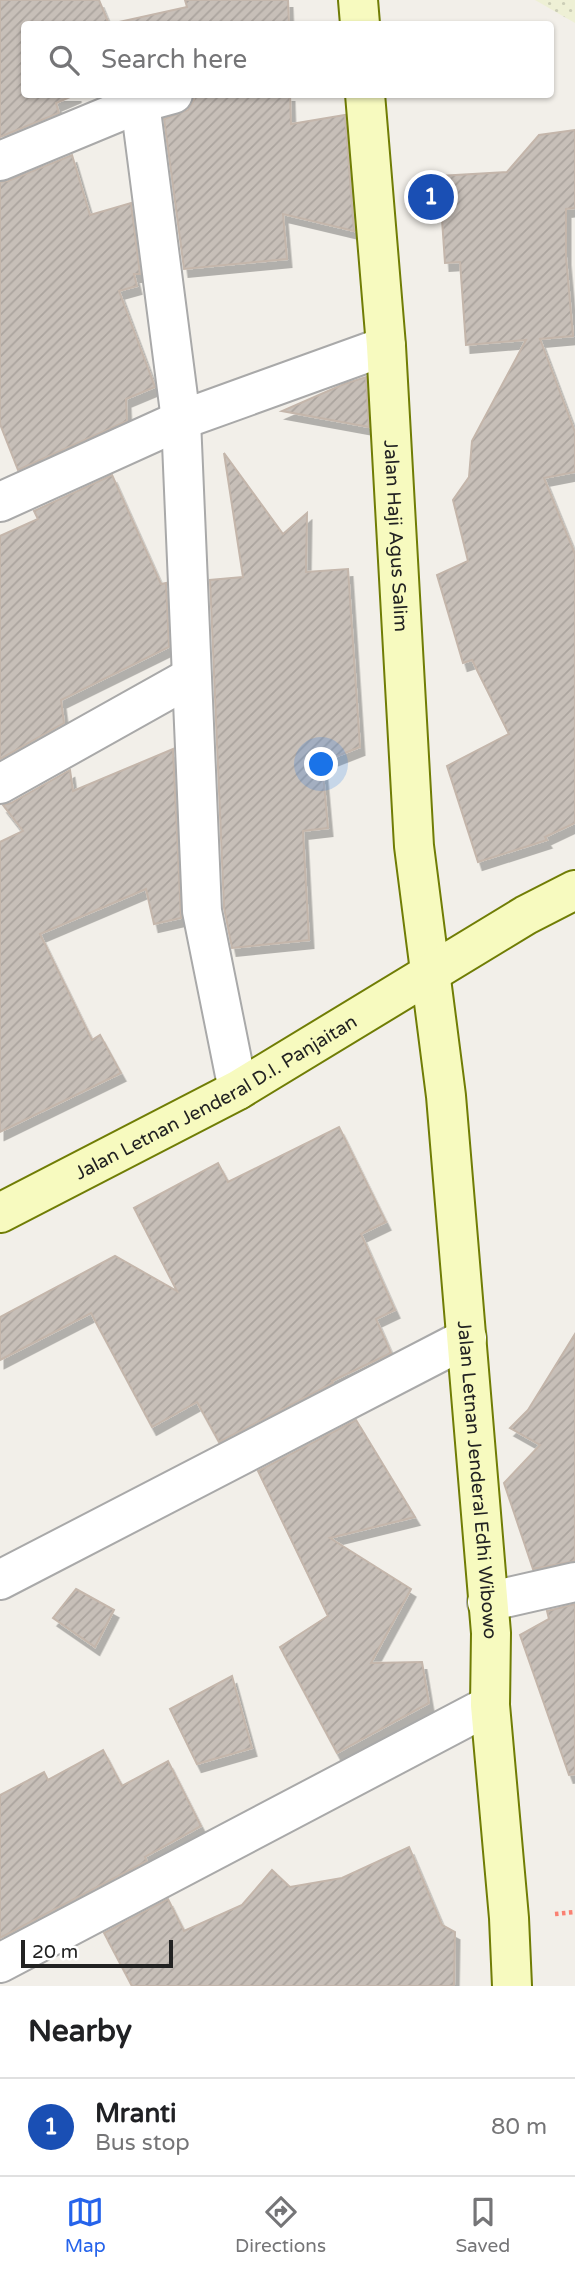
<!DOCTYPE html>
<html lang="en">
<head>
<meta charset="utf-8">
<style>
	:root { --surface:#fff; --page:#f2f2f2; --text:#202124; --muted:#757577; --line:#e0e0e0; --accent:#2563eb }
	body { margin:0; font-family:"Varela Round",sans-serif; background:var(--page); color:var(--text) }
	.scale { position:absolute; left:21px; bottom:18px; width:152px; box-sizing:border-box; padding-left:7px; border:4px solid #222; border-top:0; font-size:19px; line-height:24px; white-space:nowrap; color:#222; -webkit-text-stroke:5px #fff; paint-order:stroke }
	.you { position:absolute; left:322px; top:765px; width:24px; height:24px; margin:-18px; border:5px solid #fff; border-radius:50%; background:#1a73e8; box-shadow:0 0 0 10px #1a73e833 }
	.badge { display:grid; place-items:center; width:46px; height:46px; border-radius:50%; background:var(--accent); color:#fff; font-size:23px; font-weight:700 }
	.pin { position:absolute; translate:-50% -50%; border:4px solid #fff; box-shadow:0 2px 7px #0006 }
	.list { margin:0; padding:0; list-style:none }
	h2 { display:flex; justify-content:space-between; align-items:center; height:91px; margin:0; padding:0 28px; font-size:30px }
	h2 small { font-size:23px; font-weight:400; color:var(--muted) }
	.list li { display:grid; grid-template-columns:46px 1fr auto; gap:21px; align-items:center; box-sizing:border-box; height:98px; padding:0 28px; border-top:2px solid var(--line) }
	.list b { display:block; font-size:26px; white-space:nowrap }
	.list p { margin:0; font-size:23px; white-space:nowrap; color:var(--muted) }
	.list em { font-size:23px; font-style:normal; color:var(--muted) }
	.icon { flex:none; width:38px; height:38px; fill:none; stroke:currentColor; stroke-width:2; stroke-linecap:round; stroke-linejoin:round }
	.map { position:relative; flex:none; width:575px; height:1986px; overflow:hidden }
	.search { position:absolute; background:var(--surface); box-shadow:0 2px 5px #0004; left:21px; right:21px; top:21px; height:77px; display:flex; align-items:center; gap:18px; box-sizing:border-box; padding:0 24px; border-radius:7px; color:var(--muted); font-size:26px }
	.sheet { height:189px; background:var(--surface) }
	nav { display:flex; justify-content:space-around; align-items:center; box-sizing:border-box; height:98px; border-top:2px solid var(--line); background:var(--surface); font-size:19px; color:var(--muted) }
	nav a { display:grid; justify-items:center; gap:4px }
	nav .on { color:var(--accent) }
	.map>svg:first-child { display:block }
	.farmland { fill:url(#farmland-dots) }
	.building { fill:url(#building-hatch); stroke:#c4b6ab; stroke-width:2; filter:url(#shadow) }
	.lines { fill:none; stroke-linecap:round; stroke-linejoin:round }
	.street-casing { stroke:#a9a9a9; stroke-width:42 }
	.secondary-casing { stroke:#707d05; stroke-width:42 }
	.path { stroke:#fa8072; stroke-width:4.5; stroke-dasharray:3.5 3.5; stroke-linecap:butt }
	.street { stroke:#fff; stroke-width:38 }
	.secondary { stroke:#f7fabf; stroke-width:38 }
	.labels { text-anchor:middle; stroke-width:5; stroke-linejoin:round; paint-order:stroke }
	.street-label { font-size:19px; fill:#222; stroke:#fff }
</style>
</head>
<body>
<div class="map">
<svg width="575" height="1986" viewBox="0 0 575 1986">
	<defs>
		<pattern id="farmland-dots" width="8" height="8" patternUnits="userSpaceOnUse" patternTransform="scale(1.75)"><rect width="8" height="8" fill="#eef0d5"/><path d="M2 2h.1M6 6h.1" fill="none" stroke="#ccceb7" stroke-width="1.8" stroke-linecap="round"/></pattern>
		<pattern id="building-hatch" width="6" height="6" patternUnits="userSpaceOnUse" patternTransform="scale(1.75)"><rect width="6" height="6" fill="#c7bfb8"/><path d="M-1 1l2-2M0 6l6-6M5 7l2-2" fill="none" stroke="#aba49e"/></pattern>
		<filter id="shadow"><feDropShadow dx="4.5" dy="8" stdDeviation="0" flood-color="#0004"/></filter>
	</defs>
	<rect width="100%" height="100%" fill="#f2efe9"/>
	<path class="farmland" d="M535,0H575V23Z"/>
	<g class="building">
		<path d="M0,0H99L109,24H24V94H77L56,103L59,113L0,137Z"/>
		<path d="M185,0H288L289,24H110L187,7Z"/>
		<path d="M194,94H290L291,124L345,115L354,231L283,214L287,259L184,269L164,119L188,110L194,100Z"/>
		<path d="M575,130V208L566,209V257L573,336L540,339L575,432V472L544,478L575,554V823L545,837L547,840L478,862L447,766L509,734L472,660L463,663L437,575L468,561L453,500L469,477L472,441L526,340L466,345L460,262L445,263L439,176L507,172L539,135Z"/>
		<path d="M72,155L90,215L131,203L140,274H134L137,286L119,291L155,387L126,399L127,421L18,470L0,424V182L8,181Z"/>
		<path d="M366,377L369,427L282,411L344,384Z"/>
		<path d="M224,453L283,534L307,513L306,572L348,569L360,747L322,762L328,828L303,831L309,940L232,948L224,908L210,580L243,577Z"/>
		<path d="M112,475L161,584L166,583L169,647L61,700L64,723L0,759V536L38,519L34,511Z"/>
		<path d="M173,749L181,918L154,924L146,889L40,934L92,1040L100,1035L121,1073L0,1132V842L23,831L3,805L11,803L70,770L73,791Z"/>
		<path d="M339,1127L386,1222L361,1234L395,1310L376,1319L391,1353L332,1381L333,1383L219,1442L197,1402L152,1427L91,1313L0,1360V1317L115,1256L177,1291L134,1208L218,1163L228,1182Z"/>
		<path d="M575,1334V1561L533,1569L504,1483L540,1445L510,1428L528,1410Z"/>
		<path d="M356,1420L415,1517L330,1538L411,1589L371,1663L422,1662L429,1703L337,1753L280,1647L328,1616L258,1471Z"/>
		<path d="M76,1589L114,1610L95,1647L53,1618Z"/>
		<path d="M575,1604V1774L569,1775L520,1635L549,1619L547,1611Z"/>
		<path d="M232,1676L252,1748L197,1764L170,1709Z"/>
		<path d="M103,1750L122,1786L168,1761L201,1826L145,1857L147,1861L0,1938V1795L44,1772L48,1780Z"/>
		<path d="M409,1847L442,1925L455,1932L454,1986H132L104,1933L168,1899L184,1931L242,1905L272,1870L290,1887L342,1878Z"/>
	</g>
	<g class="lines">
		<defs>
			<g id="street">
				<path d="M140,103L181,420L202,911L238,1090"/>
				<path d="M0,161L140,103L173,94"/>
				<path d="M0,502L181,420L386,346"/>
				<path d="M0,784L191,677"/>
				<path d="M0,1580L467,1338"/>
				<path d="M487,1602L575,1582"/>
				<path d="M0,1963L490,1705"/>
			</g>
			<g id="secondary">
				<path d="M358,0L360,24"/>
				<path id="s1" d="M365,94L386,346L414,846L446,1096L491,1633L490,1705L509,1918L512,1986"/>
				<path id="s2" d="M0,1213L238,1090L526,915L575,890"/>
			</g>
		</defs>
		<use href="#street" class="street-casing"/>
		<use href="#secondary" class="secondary-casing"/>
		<path class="path" d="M555,1914L575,1912"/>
		<use href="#street" class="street"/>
		<use href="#secondary" class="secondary"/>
	</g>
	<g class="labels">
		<g class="street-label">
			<text dy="7" stroke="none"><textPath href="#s1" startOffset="443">Jalan Haji Agus Salim</textPath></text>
			<text dy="7" stroke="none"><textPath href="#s2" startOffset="245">Jalan Letnan Jenderal D.I. Panjaitan</textPath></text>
			<text dy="7" stroke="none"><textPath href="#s1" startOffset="1391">Jalan Letnan Jenderal Edhi Wibowo</textPath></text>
		</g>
	</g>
</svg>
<div class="scale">20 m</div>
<div class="you"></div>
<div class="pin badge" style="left:431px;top:197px;background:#1a4fb4">1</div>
<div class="search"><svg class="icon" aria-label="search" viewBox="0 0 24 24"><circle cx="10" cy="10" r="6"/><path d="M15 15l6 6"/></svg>Search here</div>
</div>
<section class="sheet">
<h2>Nearby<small></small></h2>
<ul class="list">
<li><span class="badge" style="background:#1a4fb4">1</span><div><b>Mranti</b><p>Bus stop</p></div><em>80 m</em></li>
</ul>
</section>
<nav>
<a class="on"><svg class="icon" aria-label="map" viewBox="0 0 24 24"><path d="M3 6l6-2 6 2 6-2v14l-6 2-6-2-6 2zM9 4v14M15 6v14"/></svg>Map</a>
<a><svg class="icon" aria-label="directions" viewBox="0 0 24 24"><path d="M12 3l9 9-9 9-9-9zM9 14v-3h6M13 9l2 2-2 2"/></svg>Directions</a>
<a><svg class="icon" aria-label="saved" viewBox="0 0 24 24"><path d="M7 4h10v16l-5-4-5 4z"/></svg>Saved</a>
</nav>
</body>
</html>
